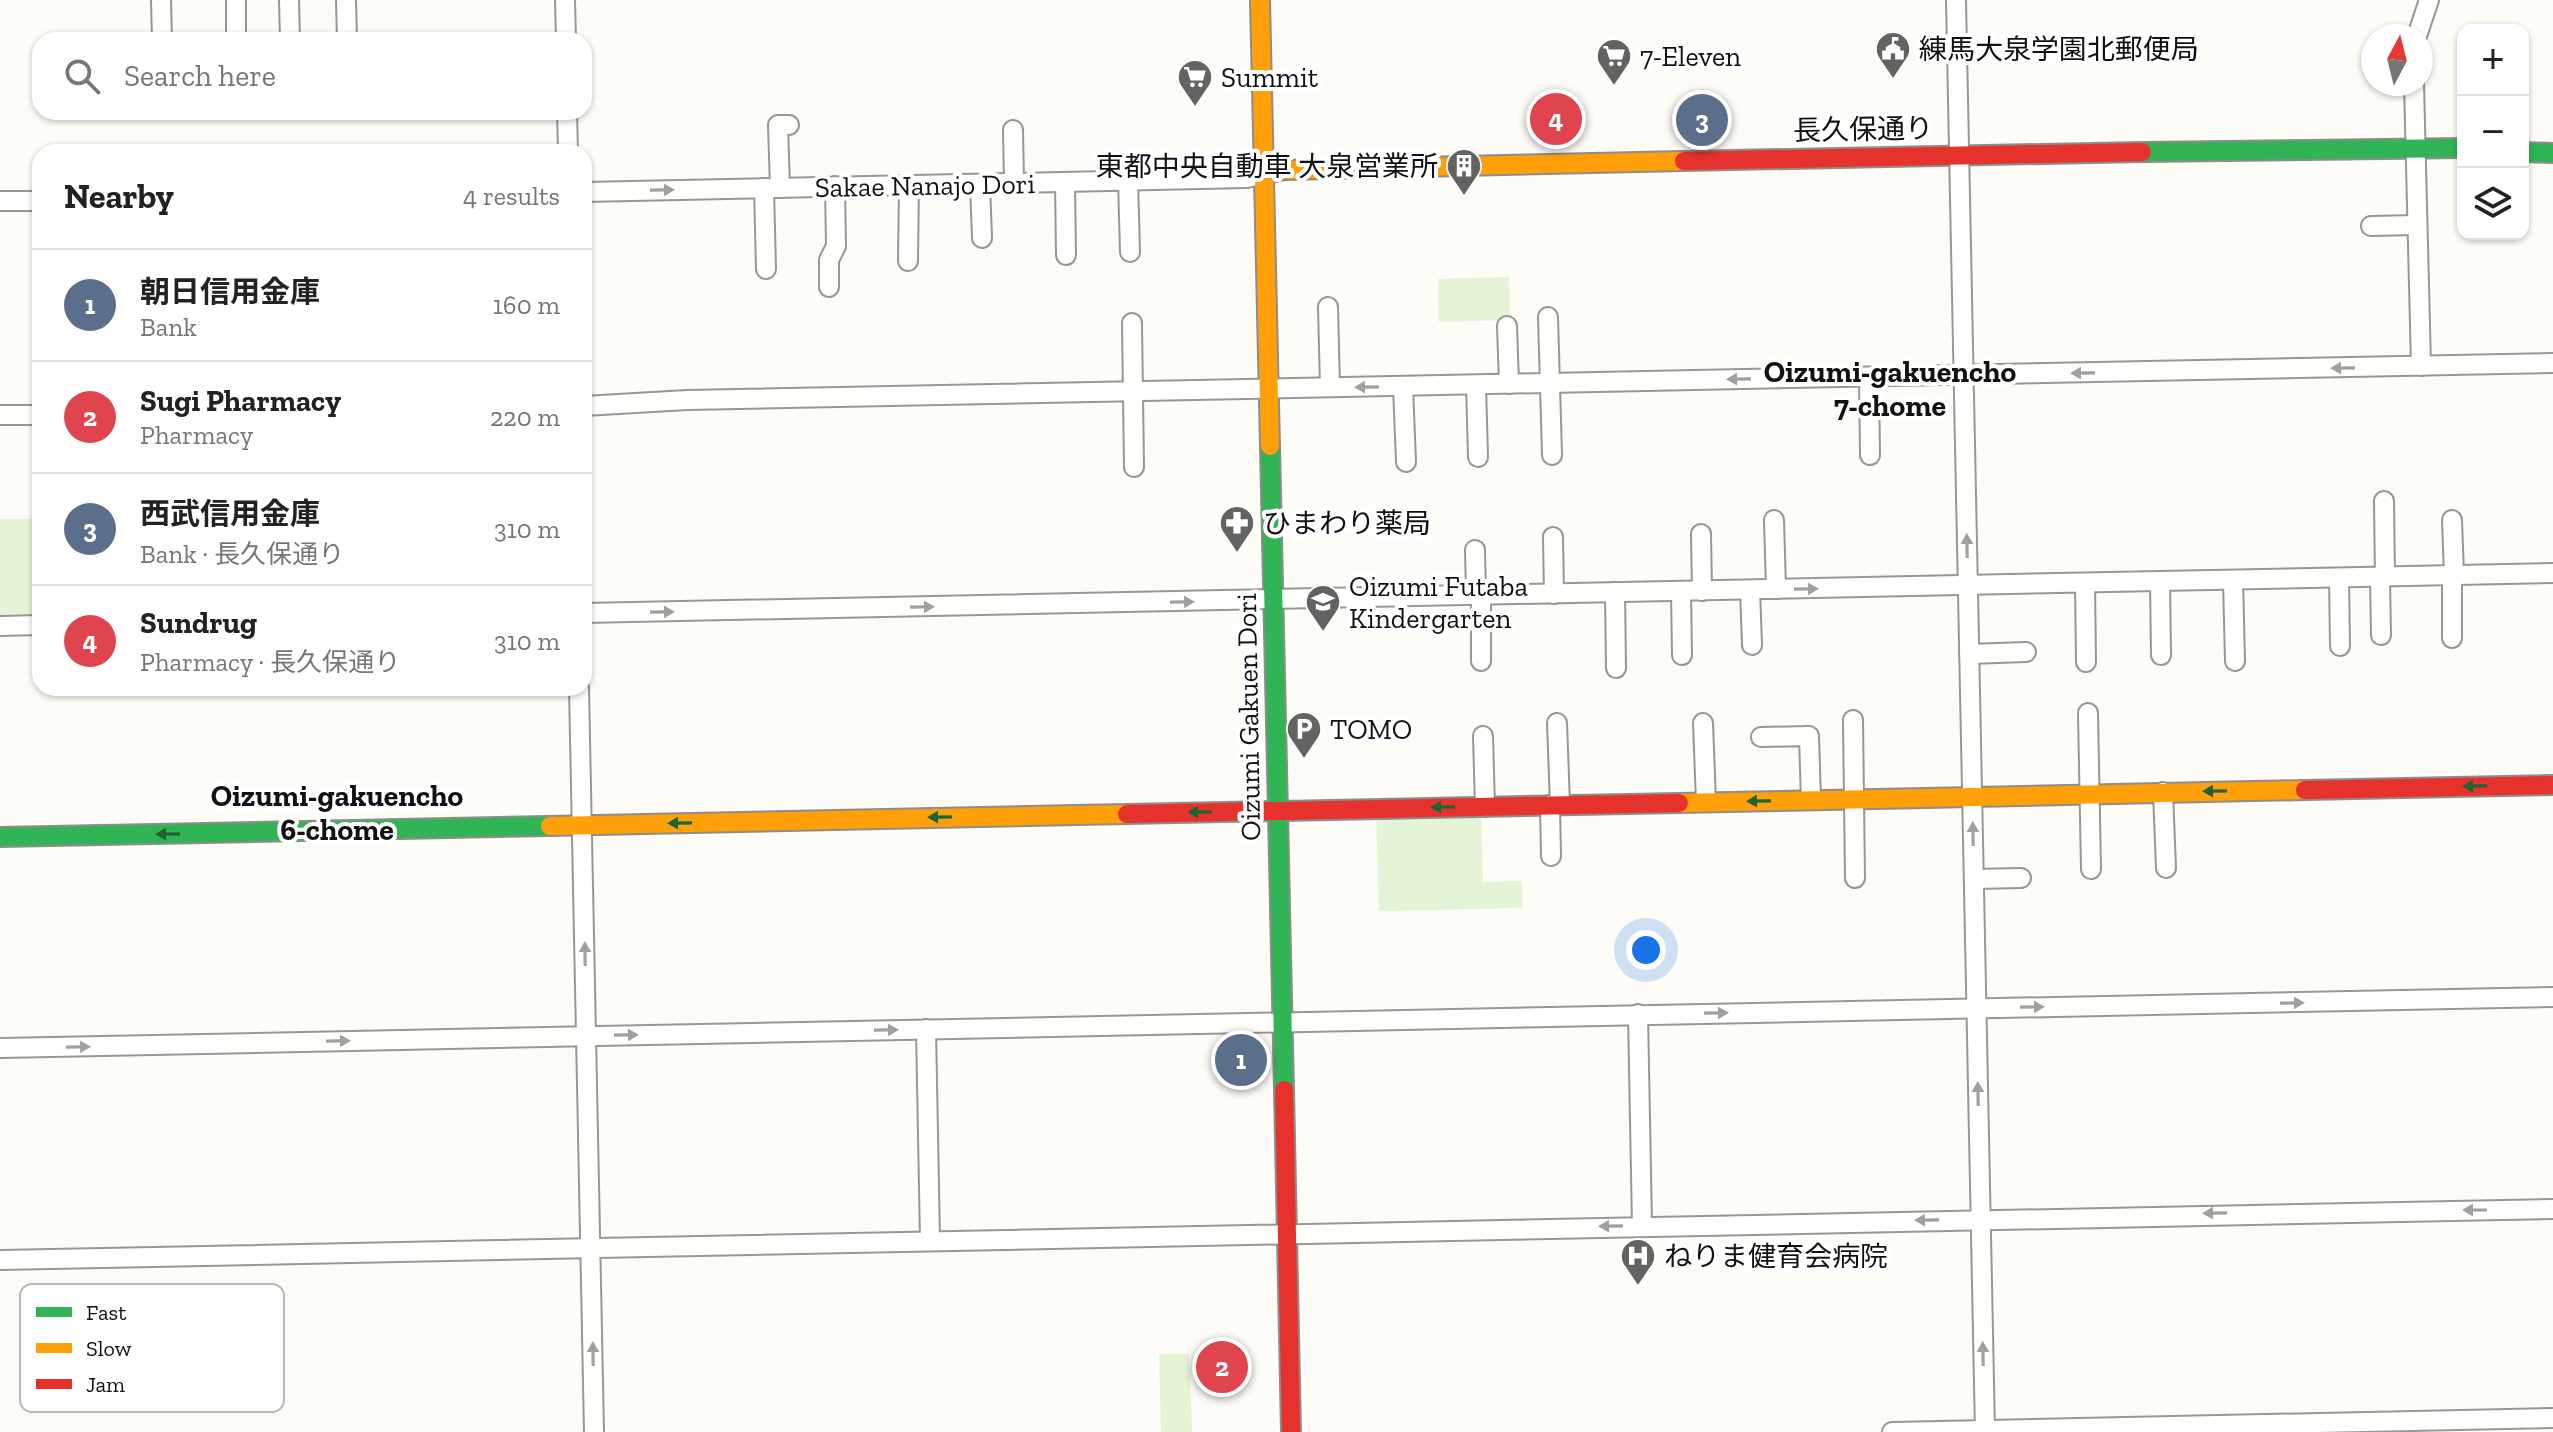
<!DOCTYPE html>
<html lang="en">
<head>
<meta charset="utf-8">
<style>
	:root { --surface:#fff; --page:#f2f2f2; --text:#222; --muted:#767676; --line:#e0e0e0; --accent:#b45309 }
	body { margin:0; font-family:"Zilla Slab","Noto Sans JP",serif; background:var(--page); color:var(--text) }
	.controls { position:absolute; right:24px; top:24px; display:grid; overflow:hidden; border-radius:16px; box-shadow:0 2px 6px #0004 }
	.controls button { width:72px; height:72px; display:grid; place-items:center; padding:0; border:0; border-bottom:2px solid var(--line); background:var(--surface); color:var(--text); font:40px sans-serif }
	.compass { position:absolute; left:2361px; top:24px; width:72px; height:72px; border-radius:50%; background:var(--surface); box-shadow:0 2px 6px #0004; rotate:7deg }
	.you { position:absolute; left:1646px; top:950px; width:28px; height:28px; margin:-20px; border:6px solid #fff; border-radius:50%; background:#1a73e8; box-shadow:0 0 0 12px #1a73e833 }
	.badge { display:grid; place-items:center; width:52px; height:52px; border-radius:50%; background:var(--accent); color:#fff; font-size:26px; font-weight:700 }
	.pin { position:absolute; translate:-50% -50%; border:4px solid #fff; box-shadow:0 2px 8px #0006 }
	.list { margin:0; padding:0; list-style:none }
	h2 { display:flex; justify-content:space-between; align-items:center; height:104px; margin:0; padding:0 32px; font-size:34px }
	h2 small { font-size:26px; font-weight:400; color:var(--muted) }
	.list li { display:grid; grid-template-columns:52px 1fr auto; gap:24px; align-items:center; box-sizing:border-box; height:112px; padding:0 32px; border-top:2px solid var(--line) }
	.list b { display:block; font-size:30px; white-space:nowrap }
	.list p { margin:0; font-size:26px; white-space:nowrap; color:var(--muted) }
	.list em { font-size:26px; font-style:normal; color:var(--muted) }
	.icon { flex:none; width:44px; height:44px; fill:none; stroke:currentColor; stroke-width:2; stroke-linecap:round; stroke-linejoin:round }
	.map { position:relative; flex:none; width:2553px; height:1432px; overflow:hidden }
	.search { position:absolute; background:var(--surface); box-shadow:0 2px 6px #0004; left:32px; top:32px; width:560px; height:88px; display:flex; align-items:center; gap:20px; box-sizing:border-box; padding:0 28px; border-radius:24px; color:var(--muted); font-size:30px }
	.panel { position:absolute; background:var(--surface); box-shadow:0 2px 6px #0004; left:32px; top:144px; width:560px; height:552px; border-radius:24px }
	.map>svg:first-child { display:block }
	.green { fill:#e5f3d7 }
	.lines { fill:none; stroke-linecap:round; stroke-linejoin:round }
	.street-casing { stroke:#979795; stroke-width:22 }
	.fast-casing { stroke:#8e8d8b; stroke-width:22 }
	.slow-casing { stroke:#8e8d8b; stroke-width:22 }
	.jam-casing { stroke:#8e8d8b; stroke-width:22 }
	.street { stroke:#fffffe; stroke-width:18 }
	.fast { stroke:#30b455; stroke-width:18 }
	.slow { stroke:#ff9f0a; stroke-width:18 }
	.jam { stroke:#e5322d; stroke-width:18 }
	.oneway { fill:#a0a09f }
	.oneway2 { fill:#206233 }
	.labels { text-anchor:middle; stroke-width:8; stroke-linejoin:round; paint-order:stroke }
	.poi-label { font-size:28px; fill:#111; stroke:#fff; text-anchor:start }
	.street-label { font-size:28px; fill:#111; stroke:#fff }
	.neighbourhood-label { font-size:30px; font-weight:bold; fill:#111; stroke:#fff }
	.key { fill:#fff; stroke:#b8b8b8; stroke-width:2 }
	.key-label { font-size:22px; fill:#111 }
</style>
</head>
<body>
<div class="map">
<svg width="2553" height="1432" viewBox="0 0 2553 1432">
	<rect width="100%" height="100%" fill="#fdfcf7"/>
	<g class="green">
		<path d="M1509,277L1510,320L1439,322L1438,279Z"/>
		<path d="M0,519H40V617L0,618Z"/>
		<path d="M1481,809L1483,882L1522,881L1523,908L1379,911L1376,811Z"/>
		<path d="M1159,1354H1189L1192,1432H1161Z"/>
	</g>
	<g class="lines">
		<defs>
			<g id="street">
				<path d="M161,0L162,40"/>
				<path d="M236,0V40"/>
				<path d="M289,0L290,40"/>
				<path d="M346,0L347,40"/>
				<path d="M565,0L566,40"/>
				<path d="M1956,0L1985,1432"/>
				<path d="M2417,36L2429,0"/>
				<path d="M2414,84L2421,366"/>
				<path d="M567,112L568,152"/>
				<path d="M1013,130L1014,183"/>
				<path d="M1128,180L1130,252"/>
				<path d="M1065,182L1066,255"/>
				<path d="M980,184L982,238"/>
				<path d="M764,188L766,269"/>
				<path d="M780,188L778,125H789"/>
				<path d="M584,192L1247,178L1265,174"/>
				<path d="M0,201H40"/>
				<path d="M2371,226L2416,225"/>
				<path d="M908,261L909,185"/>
				<path d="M829,287V260L836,246L835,186"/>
				<path d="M1328,307L1330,387"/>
				<path d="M1548,317L1552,455"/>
				<path d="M1132,323L1134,467"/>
				<path d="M1507,326L1509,384"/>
				<path d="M1869,377L1870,455"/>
				<path d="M1476,385L1478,457"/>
				<path d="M1403,386L1406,462"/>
				<path d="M584,406L687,400L2553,363"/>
				<path d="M0,415H40"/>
				<path d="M2384,501L2385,577"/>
				<path d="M1774,520L1776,589"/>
				<path d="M2452,520L2454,575"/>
				<path d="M1701,534L1702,591"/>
				<path d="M1553,537L1554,594"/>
				<path d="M1475,550L1476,595"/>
				<path d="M2452,575V638"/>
				<path d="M2380,577L2381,635"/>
				<path d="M2339,578L2340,646"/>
				<path d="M2233,580L2235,661"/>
				<path d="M2160,581L2161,655"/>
				<path d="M2085,583L2086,662"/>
				<path d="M1750,590L1752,645"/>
				<path d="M1681,591L1682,655"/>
				<path d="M1615,592L1616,668"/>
				<path d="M1481,595V661"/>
				<path d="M584,613L2553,573"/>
				<path d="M0,626L40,625"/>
				<path d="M1969,654L2026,652"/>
				<path d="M579,688L594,1432"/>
				<path d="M2088,713L2091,869"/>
				<path d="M1853,720L1855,878"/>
				<path d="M1557,723L1560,805"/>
				<path d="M1703,723L1706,802"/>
				<path d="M1483,736L1485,807"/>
				<path d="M1761,737L1809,736L1811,800"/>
				<path d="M2163,792L2166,868"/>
				<path d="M1550,805L1551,856"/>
				<path d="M1974,879L2021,878"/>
				<path d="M1638,1014L1642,1225"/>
				<path d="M926,1029L930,1240"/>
				<path d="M0,1048L2553,997"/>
				<path d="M0,1260L2553,1209"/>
				<path d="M1892,1432L2553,1418"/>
			</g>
			<g id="fast">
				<path d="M2142,152L2463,148"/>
				<path d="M2523,152L2553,153"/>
				<path d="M1270,446L1284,1090"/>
				<path d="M0,837L550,826"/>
			</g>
			<g id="slow">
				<path d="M1260,0L1270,446"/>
				<path d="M1265,174L1284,170L1684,161"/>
				<path d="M1679,803L2305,790"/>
				<path d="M550,826L1127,814"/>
			</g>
			<g id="jam">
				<path d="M1684,161L2142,152"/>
				<path d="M2305,790L2553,785"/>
				<path d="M1127,814L1679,803"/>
				<path d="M1284,1090L1291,1432"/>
			</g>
		</defs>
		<use href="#street" class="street-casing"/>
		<use href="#fast" class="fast-casing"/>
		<use href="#slow" class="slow-casing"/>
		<use href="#jam" class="jam-casing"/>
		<use href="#street" class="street"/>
		<use href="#fast" class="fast"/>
		<use href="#slow" class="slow"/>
		<use href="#jam" class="jam"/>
	</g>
	<defs><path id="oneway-solid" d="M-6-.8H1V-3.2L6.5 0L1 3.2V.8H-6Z" transform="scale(2)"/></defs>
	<g class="oneway">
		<use href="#oneway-solid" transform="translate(662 190) rotate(-1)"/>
		<use href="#oneway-solid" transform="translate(2343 368) rotate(179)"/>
		<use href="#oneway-solid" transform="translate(2083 373) rotate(179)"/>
		<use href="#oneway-solid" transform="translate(1739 379) rotate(179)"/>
		<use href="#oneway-solid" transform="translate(1367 387) rotate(179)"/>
		<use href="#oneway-solid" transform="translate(1967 546) rotate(-91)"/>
		<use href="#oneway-solid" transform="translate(1806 589) rotate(-1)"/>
		<use href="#oneway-solid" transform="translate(1182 602) rotate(-1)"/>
		<use href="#oneway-solid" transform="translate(922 607) rotate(-1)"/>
		<use href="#oneway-solid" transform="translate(662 612) rotate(-1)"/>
		<use href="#oneway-solid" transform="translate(1973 834) rotate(-91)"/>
		<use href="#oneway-solid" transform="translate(585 954) rotate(-91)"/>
		<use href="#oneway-solid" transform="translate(2292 1003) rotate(-1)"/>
		<use href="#oneway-solid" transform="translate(2032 1007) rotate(-1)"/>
		<use href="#oneway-solid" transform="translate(1716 1013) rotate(-1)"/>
		<use href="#oneway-solid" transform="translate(886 1030) rotate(-1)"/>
		<use href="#oneway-solid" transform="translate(626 1035) rotate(-1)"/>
		<use href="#oneway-solid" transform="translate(338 1041) rotate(-1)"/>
		<use href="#oneway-solid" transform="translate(78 1047) rotate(-1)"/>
		<use href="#oneway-solid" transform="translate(1978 1094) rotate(-91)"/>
		<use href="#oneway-solid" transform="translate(2475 1210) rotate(180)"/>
		<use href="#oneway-solid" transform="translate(2215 1213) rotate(179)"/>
		<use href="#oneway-solid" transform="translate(1927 1220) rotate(179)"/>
		<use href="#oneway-solid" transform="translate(1611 1226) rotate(179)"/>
		<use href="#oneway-solid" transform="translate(593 1354) rotate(-91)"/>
		<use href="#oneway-solid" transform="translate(1983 1354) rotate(-91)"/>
	</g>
	<g class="oneway2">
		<use href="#oneway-solid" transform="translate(2475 786) rotate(178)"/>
		<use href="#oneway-solid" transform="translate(2215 791) rotate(179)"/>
		<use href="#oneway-solid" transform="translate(1759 801) rotate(179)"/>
		<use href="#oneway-solid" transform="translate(1443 807) rotate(179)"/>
		<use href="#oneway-solid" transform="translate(1200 812) rotate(179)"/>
		<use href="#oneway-solid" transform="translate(940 817) rotate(179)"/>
		<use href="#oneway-solid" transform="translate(680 823) rotate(179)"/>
		<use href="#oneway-solid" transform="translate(168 834) rotate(179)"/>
	</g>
	<defs>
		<symbol id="civic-pin" viewBox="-11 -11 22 30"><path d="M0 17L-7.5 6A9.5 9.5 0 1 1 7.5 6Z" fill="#646362" stroke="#fff"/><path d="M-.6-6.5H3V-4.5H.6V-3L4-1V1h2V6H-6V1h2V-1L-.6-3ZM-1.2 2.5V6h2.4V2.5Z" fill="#fff"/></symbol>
		<symbol id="supermarket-pin" viewBox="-11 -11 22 30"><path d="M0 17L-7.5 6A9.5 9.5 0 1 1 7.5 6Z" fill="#646362" stroke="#fff"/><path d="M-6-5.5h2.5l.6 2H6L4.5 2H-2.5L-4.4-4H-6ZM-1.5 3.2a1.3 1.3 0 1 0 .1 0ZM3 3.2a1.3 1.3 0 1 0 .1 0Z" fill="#fff"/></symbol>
		<symbol id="building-pin" viewBox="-11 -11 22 30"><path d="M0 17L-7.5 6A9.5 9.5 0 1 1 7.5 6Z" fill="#646362" stroke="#fff"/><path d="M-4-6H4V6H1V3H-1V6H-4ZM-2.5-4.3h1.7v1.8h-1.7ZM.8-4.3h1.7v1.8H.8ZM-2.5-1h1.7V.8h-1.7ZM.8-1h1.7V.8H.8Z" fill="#fff"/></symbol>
		<symbol id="pharmacy-pin" viewBox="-11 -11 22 30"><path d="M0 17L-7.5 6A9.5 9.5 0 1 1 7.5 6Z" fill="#646362" stroke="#fff"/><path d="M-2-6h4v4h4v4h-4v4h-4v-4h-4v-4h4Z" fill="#fff"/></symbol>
		<symbol id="school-pin" viewBox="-11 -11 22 30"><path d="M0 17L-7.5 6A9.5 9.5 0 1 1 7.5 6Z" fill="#646362" stroke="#fff"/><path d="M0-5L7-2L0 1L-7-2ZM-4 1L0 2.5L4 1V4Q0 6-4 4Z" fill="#fff"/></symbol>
		<symbol id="parking-pin" viewBox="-11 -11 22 30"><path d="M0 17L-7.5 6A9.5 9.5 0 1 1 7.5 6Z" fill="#646362" stroke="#fff"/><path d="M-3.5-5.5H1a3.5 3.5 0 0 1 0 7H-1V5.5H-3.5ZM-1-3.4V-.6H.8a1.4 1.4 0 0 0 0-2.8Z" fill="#fff"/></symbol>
		<symbol id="hospital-pin" viewBox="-11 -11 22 30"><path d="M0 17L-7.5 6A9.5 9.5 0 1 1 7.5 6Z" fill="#646362" stroke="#fff"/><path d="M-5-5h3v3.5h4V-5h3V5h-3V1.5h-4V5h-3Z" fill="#fff"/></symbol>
	</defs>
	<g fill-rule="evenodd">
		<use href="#civic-pin" x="1873" y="29" width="40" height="54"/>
		<use href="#supermarket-pin" x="1594" y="36" width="40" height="54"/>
		<use href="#supermarket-pin" x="1175" y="57" width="40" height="54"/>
		<use href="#building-pin" x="1444" y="146" width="40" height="54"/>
		<use href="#pharmacy-pin" x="1217" y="503" width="40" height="54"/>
		<use href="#school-pin" x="1303" y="582" width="40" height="54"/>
		<use href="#parking-pin" x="1284" y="709" width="40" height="54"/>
		<use href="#hospital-pin" x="1618" y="1236" width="40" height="54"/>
	</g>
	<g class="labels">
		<g class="poi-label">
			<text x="1919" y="59">練馬大泉学園北郵便局</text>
			<text x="1640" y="66">7-Eleven</text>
			<text x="1221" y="87">Summit</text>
			<text x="1438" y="176" text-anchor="end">東都中央自動車 大泉営業所</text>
			<text x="1263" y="533">ひまわり薬局</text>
			<text x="1349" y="596">Oizumi Futaba<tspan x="1349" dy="32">Kindergarten</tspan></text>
			<text x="1330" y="739">TOMO</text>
			<text x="1664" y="1266">ねりま健育会病院</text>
		</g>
		<g class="street-label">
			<text transform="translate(1863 129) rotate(-1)" y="10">長久保通り</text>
			<text transform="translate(925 185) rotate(-1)" y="10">Sakae Nanajo Dori</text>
			<text transform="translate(1248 717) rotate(-91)" y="10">Oizumi Gakuen Dori</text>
		</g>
		<g class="neighbourhood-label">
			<text x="1890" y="382">Oizumi-gakuencho<tspan x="1890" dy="34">7-chome</tspan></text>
			<text x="337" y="806">Oizumi-gakuencho<tspan x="337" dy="34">6-chome</tspan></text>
		</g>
	</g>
	<rect x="20" y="1284" width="264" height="128" rx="12" class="key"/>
	<rect x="36" y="1307" width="36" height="10" fill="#30b455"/>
	<rect x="36" y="1343" width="36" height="10" fill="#ff9f0a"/>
	<rect x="36" y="1379" width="36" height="10" fill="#e5322d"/>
	<g class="key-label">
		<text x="86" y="1320">Fast</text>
		<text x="86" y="1356">Slow</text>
		<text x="86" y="1392">Jam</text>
	</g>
</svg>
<div class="controls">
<button>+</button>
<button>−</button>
<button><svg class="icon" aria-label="layers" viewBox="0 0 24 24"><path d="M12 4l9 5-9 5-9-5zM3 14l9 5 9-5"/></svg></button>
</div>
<svg class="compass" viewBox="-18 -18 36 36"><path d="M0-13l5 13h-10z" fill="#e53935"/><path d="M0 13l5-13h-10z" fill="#767676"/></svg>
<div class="you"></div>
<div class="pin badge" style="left:1241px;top:1060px;background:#5c6f8a">1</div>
<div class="pin badge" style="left:1222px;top:1367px;background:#e0444e">2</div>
<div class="pin badge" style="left:1702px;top:120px;background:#5c6f8a">3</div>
<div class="pin badge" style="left:1556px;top:119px;background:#e0444e">4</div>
<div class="search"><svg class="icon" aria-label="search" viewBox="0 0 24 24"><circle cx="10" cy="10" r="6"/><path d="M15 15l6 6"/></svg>Search here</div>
<section class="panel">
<h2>Nearby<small>4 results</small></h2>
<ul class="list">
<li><span class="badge" style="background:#5c6f8a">1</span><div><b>朝日信用金庫</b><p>Bank</p></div><em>160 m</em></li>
<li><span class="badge" style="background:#e0444e">2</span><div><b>Sugi Pharmacy</b><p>Pharmacy</p></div><em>220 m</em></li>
<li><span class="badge" style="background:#5c6f8a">3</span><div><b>西武信用金庫</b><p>Bank · 長久保通り</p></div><em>310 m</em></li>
<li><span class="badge" style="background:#e0444e">4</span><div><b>Sundrug</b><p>Pharmacy · 長久保通り</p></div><em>310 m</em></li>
</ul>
</section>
</div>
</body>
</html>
